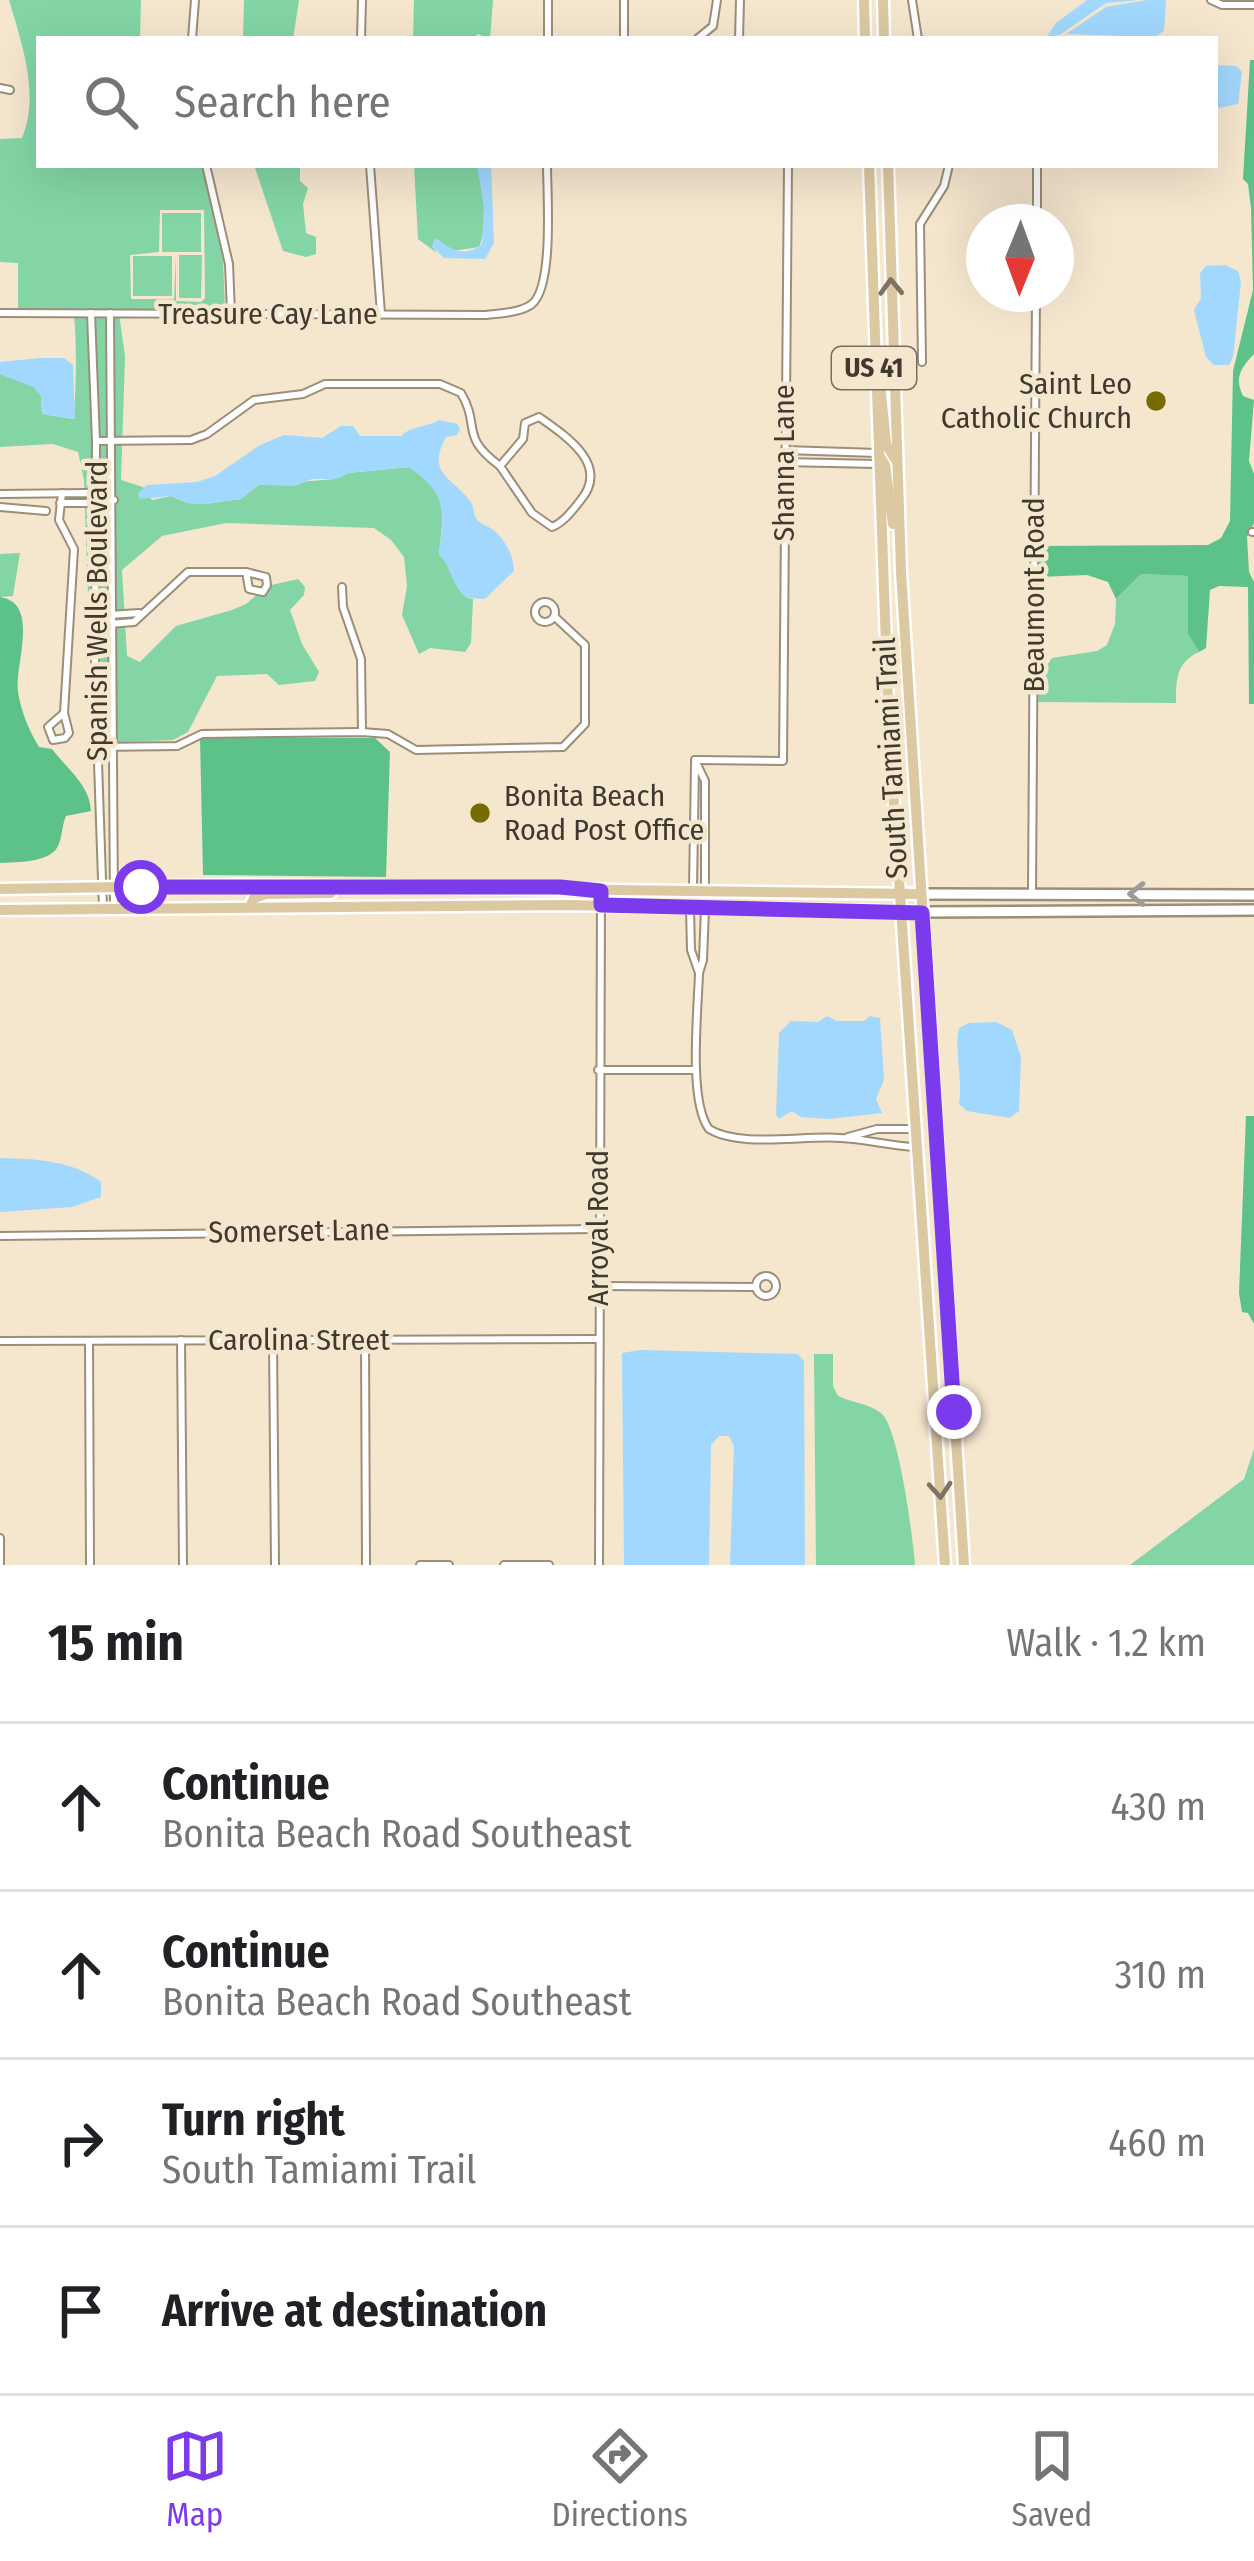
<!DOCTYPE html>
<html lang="en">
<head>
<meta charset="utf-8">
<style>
	:root { --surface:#fff; --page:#f6f6f6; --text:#202124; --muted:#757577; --line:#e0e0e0; --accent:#7c3aed }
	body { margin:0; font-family:"Fira Sans Condensed",sans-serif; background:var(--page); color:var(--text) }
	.compass { position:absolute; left:966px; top:204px; width:108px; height:108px; border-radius:50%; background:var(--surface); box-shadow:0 12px 48px #0002; rotate:181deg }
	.stop { position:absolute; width:36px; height:36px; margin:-27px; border:9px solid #7c3aed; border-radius:50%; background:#fff }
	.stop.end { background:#7c3aed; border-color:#fff; box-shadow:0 3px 12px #0008 }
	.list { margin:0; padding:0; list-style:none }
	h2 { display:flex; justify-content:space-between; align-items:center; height:156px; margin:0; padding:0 48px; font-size:51px }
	h2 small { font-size:39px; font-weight:400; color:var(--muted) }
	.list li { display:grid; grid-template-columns:78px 1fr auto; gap:36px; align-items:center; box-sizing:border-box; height:168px; padding:0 48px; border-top:3px solid var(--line) }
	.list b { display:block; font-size:45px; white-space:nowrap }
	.list p { margin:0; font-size:39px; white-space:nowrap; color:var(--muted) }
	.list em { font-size:39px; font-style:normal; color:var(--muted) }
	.icon { flex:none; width:66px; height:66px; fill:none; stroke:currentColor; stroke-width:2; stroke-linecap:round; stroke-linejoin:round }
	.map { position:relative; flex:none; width:1254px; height:1565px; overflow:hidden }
	.search { position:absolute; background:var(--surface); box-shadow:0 12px 48px #0002; left:36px; right:36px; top:36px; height:132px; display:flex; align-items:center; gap:30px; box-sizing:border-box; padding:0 42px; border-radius:0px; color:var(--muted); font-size:45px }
	.sheet { height:828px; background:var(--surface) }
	nav { display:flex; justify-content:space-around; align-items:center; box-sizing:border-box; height:168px; border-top:3px solid var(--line); background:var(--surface); font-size:33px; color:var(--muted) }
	nav a { display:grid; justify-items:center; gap:6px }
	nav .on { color:var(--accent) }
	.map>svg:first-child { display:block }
	.green { fill:#83d5a5; fill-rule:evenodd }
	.forest { fill:#5cc289 }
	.water { fill:#a2d8fd }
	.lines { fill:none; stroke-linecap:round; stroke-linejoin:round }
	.street-casing { stroke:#9c8e78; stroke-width:10 }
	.secondary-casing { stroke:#9c8e78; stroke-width:14 }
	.primary-casing { stroke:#fff; stroke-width:15 }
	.street { stroke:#fff; stroke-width:6 }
	.secondary { stroke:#fff; stroke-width:9 }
	.primary { stroke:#dcc9a2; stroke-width:10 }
	.oneway { stroke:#7e735e }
	.oneway2 { stroke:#9f9c98 }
	.route { stroke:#7c3aed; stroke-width:15 }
	.poi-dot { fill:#776b03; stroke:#f5e6ce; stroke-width:4.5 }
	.labels { text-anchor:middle; stroke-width:9; stroke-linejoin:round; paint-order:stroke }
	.shield { fill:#f5e6ce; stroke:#766d5f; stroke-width:3 }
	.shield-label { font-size:27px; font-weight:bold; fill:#3f3930 }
	.street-label { font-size:30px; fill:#3f3930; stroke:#f5e6ce }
	.poi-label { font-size:30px; fill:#3f3930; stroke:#f5e6ce; text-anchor:end }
</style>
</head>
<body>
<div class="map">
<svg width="1254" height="1565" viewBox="0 0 1254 1565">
	<rect width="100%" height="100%" fill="#f5e6ce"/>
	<g class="green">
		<path d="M9,0H141L140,39H39V165H202L223,257L225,312L119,313L125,357L121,480L143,487L152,500L171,496L187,503L205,504L241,499L259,485L336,479L348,473L409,467C450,495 443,511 439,554C452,568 455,584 467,598L473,599L471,643L465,652L430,648L419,654L402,615L407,586L404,557L391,540L374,528L226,523L162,536L122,570L127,656L140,662L176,626L232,610L246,604L267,586L298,579L305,587L304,595L290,610L302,644L319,672L315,681L279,685L267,674L217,676L188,732L173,740L93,743L84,480L78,452L53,444L0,447V374L34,387L41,396L42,414L74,419C76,384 77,349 74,314L18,313V263L0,262V139L22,138C40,95 22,44 9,0ZM160,210H204L205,298L201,302L176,301V256L174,299H131L130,255L159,252Z"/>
		<path d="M244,0H299L293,39H243Z"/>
		<path d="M414,0H493L490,39L478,34L472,39H413Z"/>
		<path d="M254,165H300V181L308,188L303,204L306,233L316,237V254L306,257L283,251Z"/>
		<path d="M414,165H477C484,189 489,224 479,247L452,251L437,239L432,246L437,253L418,239Z"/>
		<rect x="162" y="213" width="39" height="39"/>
		<path d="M179,255H202L201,298H179Z"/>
		<rect x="133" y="256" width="39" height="40"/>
		<path d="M20,553L13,596L0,597V554Z"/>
		<path d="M1141,574L1189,576L1188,634L1199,652C1176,663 1176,679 1176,703L1036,702L1039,677L1052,658L1097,651L1107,645L1115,624L1116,599Z"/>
		<path d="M814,1354H833V1386L838,1396C852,1403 869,1403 882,1414C899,1430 913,1538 915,1565H816Z"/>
		<path d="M1254,1449V1565H1130L1244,1479Z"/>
	</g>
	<g class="forest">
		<path d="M1250,60H1254V354C1241,368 1234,377 1243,396L1254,400L1249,461L1254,474V523L1247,537L1249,572L1254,582V704H1249L1248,587L1219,586L1210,590L1206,648L1199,652L1188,634V576L1141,574L1116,599L1108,582L1087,575L1038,577L1039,546L1208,545L1221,538L1230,521L1233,371L1253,290L1251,208L1248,184L1243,179Z"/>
		<path d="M0,597C41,603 14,665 18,692C21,711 29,731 39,747L52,749C67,769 90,785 91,811L66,816C62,825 62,838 58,846C50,863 16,862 0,863Z"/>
		<path d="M200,737L375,738L390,752L386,877L203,875Z"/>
		<path d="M1246,1116H1254V1324L1248,1313L1242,1312L1239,1293Z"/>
	</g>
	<g class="water">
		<path d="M1087,0H1138L1106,3L1061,34L1046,38L1056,23Z"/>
		<path d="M1147,0H1166L1164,31L1155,37L1066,34L1106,7Z"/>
		<path d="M1215,65L1236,66L1242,72L1238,104L1215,109Z"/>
		<path d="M477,165H491L494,243L485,259L444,258L432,246L435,238C449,248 466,260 482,243L484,208Z"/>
		<path d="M1225,265L1238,271L1241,282L1233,357L1229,365H1214L1206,357L1194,310L1201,298L1200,273L1206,266Z"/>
		<path d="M40,358H64L73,365L75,419L42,414L41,396L34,387L0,374V362Z"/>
		<path d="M439,420L457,424L460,429L457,435L446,437C426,474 451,476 470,501C474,505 473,513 476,518C479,524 488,526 492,529C505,539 514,556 514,571L485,599L467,598C452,587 452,568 439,554C444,511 449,495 409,467L348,473L336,479H312L295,486L259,485L241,499L205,504L187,503L171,496L140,499L138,493L147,485L197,482L215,476L260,445L284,435L322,438L341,426H353L360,436H401C413,425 425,428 439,420Z"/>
		<path d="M827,1016L837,1021H864L870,1016L880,1018L884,1080L876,1099L882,1113L829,1119L801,1117L792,1111L779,1119L776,1115L779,1033L791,1021L818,1022Z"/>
		<path d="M996,1022L1012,1030L1021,1057L1019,1111L1010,1118L967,1111L959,1104C963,1078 954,1049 959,1028L969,1023Z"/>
		<path d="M0,1158C36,1159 72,1160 101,1182V1197L72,1207L0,1212Z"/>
		<path d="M640,1350L798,1354L804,1361L805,1565H730L734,1446L729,1436H719L711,1445L709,1565H624L622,1353Z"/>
	</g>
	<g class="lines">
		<defs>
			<g id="street">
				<path d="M624,0V39"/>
				<path d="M912,0L918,39"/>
				<path d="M1211,0L1222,5H1254"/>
				<path d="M192,39L195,0"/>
				<path d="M361,39L362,0"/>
				<path d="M548,39V0"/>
				<path d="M697,39L713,26L717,0"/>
				<path d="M739,39L740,0"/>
				<path d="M0,88L10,90"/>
				<path d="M206,165L229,264L231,313"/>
				<path d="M370,165L381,314"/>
				<path d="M1037,222V165"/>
				<path d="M0,313L486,315C501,313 520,313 532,304C554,286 547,194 547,165"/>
				<path d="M91,313L96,441L95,674L103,909"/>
				<path d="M110,313L114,909"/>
				<path d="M922,362L920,224L944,186L949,165"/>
				<path d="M539,417C566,436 611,465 580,501C572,511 564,522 552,527L532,513L500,466L523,439L525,423Z"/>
				<path d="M96,441L191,440L207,434L254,400L303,394L325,384H440L461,393C481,427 459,436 500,466"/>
				<path d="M785,450L877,453"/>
				<path d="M784,462L877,464"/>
				<path d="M62,493L59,520L74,549L64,713L69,733L65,738L53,740L48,727L64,713"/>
				<path d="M0,494L87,493L114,500"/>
				<path d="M60,503H87L95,498"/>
				<path d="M0,507L46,511"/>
				<path d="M1252,532H1254"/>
				<path d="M246,572L266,577L267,585L263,592L249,589Z"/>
				<path d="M342,587L343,607L361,659L362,732"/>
				<circle cx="545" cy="612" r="10"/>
				<path d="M94,616L139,613"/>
				<path d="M96,625L134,622L188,572H246"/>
				<path d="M97,747L177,746L202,734L362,732L388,734L416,750L563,747L585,724V645L555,617"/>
				<path d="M695,760L783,761L788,165"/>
				<path d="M695,760L705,781V892"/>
				<path d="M693,888L695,764"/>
				<path d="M1032,892L1036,294"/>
				<path d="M690,908L691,950L699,973"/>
				<path d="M705,909L703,960L699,973C698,1010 688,1101 709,1129C740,1148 804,1135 841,1138C866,1139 889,1146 916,1147"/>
				<path d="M598,1070H696"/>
				<path d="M848,1137L877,1129H915"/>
				<path d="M0,1236L598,1229"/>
				<circle cx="766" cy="1286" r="10"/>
				<path d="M598,1286L756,1287"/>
				<path d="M181,1340L183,1565"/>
				<path d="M273,1340L275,1565"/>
				<path d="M0,1341L598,1339"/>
				<path d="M89,1341L90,1565"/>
				<path d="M365,1341L366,1565"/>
				<path d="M0,1538V1565"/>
				<path d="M420,1565H449"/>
				<path d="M504,1565H549"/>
				<path d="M599,1565L601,891"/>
			</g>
			<g id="secondary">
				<path d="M921,894L1254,895"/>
				<path d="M922,912L1254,910"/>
			</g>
			<g id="primary">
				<path d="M864,0L865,39"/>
				<path d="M883,0L884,39"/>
				<path d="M869,165L889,730L945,1565"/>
				<path d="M888,165L901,572L964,1565"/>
				<path d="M879,373L886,444L895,459"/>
				<path d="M879,455L885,465L893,524"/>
				<path d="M0,889L239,885L921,894"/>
				<path d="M250,907L254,898L266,894L331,893"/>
				<path d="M0,910L567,905L922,912"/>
			</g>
		</defs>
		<use href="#street" class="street-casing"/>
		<use href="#secondary" class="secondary-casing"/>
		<use href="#primary" class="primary-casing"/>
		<use href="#street" class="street"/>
		<use href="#secondary" class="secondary"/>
		<use href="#primary" class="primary"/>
	</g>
	<defs><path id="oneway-chevron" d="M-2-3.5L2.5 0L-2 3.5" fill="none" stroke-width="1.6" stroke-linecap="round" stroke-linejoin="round" transform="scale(3)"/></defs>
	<g class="oneway">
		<use href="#oneway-chevron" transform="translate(891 287) rotate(-92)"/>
		<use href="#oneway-chevron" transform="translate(940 1490) rotate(86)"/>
	</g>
	<use class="oneway2" href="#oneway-chevron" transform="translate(1137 894) rotate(-180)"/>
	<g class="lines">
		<path class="route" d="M141,887H560L601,891V905L922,913L954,1412"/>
	</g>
	<g class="poi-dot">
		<circle cx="1156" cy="401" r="12"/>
		<circle cx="480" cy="813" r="12"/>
	</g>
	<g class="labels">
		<rect class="shield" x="832" y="347" width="84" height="42" rx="9"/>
		<g class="shield-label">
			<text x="874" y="377">US 41</text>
		</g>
		<g class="street-label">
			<text x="268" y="324">Treasure Cay Lane</text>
			<text transform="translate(784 463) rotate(-90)" y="10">Shanna Lane</text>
			<text transform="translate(1034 595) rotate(-90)" y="10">Beaumont Road</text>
			<text transform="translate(97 611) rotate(-90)" y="10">Spanish Wells Boulevard</text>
			<text transform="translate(891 758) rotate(-93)" y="10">South Tamiami Trail</text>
			<text transform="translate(598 1228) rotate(-90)" y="10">Arroyal Road</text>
			<text transform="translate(299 1231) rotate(-1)" y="10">Somerset Lane</text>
			<text x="299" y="1350">Carolina Street</text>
		</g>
		<g class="poi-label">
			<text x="1132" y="394">Saint Leo<tspan x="1132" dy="34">Catholic Church</tspan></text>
			<text x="504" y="806" text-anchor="start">Bonita Beach<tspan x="504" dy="34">Road Post Office</tspan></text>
		</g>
	</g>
</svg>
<svg class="compass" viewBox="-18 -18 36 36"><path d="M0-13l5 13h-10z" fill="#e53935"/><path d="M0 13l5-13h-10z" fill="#757577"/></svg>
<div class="stop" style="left:141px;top:887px"></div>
<div class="stop end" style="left:954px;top:1412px"></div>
<div class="search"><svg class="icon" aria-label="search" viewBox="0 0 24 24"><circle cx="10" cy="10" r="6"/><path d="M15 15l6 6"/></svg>Search here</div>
</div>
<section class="sheet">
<h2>15 min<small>Walk · 1.2 km</small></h2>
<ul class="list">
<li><svg class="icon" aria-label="ahead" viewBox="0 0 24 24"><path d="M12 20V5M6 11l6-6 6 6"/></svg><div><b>Continue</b><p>Bonita Beach Road Southeast</p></div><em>430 m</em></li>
<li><svg class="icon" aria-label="ahead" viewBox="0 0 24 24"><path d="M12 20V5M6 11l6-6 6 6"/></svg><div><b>Continue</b><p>Bonita Beach Road Southeast</p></div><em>310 m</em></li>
<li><svg class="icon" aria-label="right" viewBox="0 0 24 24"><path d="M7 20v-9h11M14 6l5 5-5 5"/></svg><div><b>Turn right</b><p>South Tamiami Trail</p></div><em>460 m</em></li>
<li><svg class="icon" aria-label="arrive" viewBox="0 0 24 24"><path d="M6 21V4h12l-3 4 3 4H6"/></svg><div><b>Arrive at destination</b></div></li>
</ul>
</section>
<nav>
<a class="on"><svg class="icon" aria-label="map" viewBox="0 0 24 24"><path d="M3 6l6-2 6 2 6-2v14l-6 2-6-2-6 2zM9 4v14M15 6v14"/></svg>Map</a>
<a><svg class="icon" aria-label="directions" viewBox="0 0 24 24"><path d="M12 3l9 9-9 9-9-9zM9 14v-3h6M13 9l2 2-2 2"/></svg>Directions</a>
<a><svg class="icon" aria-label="saved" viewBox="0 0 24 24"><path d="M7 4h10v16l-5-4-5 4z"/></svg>Saved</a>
</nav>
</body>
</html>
